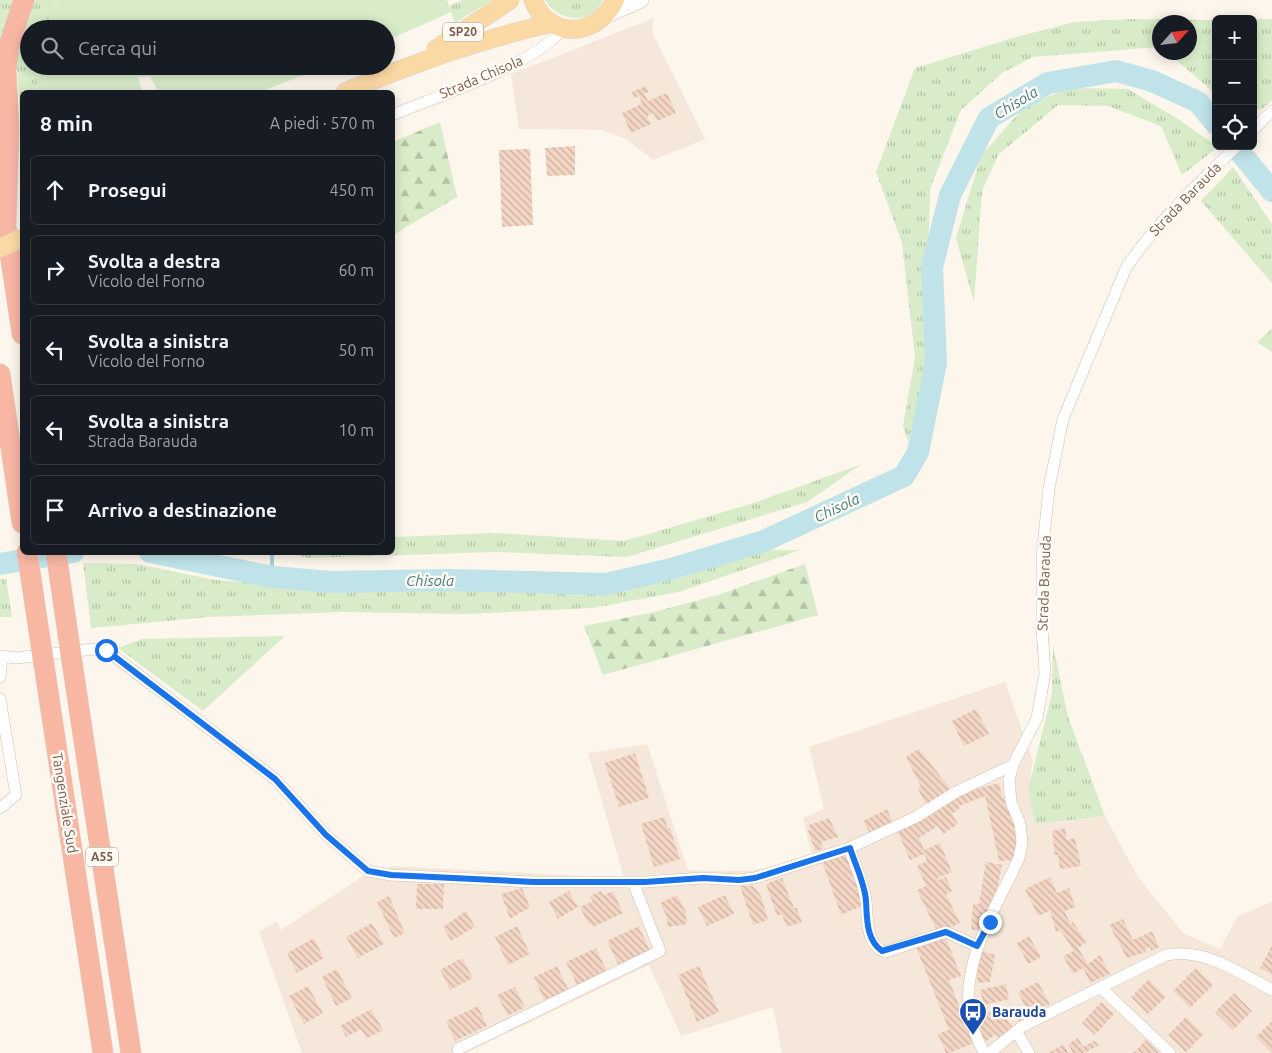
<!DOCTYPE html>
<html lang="it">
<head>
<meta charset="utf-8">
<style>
  :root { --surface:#171b24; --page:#20242c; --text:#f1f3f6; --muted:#9ea1a6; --line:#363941 }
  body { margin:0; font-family:Ubuntu,sans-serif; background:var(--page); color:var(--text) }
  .controls { position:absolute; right:15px; top:15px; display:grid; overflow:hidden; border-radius:8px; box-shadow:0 2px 12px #0003 }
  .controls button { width:45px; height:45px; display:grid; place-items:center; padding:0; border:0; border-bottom:1px solid var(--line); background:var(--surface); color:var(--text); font:25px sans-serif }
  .compass { position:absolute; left:1152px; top:15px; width:45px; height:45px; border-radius:50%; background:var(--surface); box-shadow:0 2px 12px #0003; rotate:63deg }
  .stop { position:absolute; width:15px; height:15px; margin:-11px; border:4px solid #1a73e8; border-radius:50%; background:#fff }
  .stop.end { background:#1a73e8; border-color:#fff; box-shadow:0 1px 5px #0008 }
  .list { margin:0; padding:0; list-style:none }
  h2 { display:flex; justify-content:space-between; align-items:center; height:65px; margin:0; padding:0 20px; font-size:21px }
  h2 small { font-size:16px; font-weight:400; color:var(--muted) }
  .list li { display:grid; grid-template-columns:32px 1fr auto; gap:15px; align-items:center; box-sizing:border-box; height:70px; margin:0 10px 10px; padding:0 10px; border:1px solid var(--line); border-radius:8px }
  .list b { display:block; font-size:19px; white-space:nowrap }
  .list p { margin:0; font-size:16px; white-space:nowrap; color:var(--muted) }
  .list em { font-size:16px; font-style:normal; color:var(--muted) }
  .icon { flex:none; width:28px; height:28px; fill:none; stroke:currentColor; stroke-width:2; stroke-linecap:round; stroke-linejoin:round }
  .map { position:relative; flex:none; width:1272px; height:1053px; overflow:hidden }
  .search { position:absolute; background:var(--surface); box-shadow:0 2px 12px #0003; left:20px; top:20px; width:375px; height:55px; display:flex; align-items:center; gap:12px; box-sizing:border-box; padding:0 18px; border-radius:28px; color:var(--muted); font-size:19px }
  .panel { position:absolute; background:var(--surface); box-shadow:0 2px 12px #0003; left:20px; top:90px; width:375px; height:465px; border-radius:8px }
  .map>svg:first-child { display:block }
  .residential { fill:#f5e8da }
  .grass { fill:url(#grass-tufts) }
  .forest { fill:url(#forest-firs) }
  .garden { fill:#d8ecc9 }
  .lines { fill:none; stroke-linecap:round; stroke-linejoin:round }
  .stream { stroke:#a5d3da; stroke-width:4 }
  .river { stroke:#bfe3e8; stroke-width:22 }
  .building { fill:url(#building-back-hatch) }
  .minor-casing { stroke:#d1beb0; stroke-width:12 }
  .secondary-casing { stroke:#d6c0b0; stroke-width:16 }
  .primary-casing { stroke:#dad1cd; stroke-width:19 }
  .motorway-casing { stroke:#dad1cd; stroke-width:21 }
  .minor { stroke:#fff; stroke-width:11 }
  .secondary { stroke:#fff; stroke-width:15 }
  .primary { stroke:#fbd9a5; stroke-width:18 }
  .motorway { stroke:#f7b7a3; stroke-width:20 }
  .primary-bridge-casing { stroke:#dad1cd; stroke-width:19; stroke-linecap:butt }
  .motorway-bridge-casing { stroke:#dad1cd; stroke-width:21; stroke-linecap:butt }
  .primary-bridge { stroke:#fbd9a5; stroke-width:18 }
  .motorway-bridge { stroke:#f7b7a3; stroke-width:20 }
  .route { stroke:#1a73e8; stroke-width:6 }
  .labels { text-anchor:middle; stroke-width:5; stroke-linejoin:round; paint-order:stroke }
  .shield { fill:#fffaf3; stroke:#a28b7f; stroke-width:1 }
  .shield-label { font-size:12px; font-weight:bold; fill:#7a5c4d }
  .street-label { font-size:14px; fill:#7a5c4d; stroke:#fffaf3 }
  .transit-label { font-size:14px; font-weight:bold; fill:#164399; stroke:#fffaf3; text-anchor:start }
  .water-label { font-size:15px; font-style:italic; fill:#437c86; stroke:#fffaf3 }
</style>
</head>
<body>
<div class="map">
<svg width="1272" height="1053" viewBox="0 0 1272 1053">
  <defs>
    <pattern id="grass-tufts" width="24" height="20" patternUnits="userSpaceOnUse" patternTransform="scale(1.25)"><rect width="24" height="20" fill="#d8ecc9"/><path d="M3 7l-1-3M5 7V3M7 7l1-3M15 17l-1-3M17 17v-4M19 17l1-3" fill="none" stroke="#b4c2a5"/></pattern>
    <pattern id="forest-firs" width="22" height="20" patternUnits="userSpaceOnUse" patternTransform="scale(1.25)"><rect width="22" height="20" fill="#d8ecc9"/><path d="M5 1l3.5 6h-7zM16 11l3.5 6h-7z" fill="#b4c2a5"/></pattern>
    <pattern id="building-back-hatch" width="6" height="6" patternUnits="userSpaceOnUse" patternTransform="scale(1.25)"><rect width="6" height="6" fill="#f3d5c3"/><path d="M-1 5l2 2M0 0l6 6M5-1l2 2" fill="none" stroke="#cab0a1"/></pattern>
  </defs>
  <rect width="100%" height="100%" fill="#fdf6ec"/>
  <path class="residential" d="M654,18L652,32L705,139L653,160L626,139L601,130L519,129L511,74Z
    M1005,682L1033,761L1028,790L1035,824L1105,816L1138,877L1184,934L1220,949L1238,916L1272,902V1053H782L773,1007L681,1036L649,965L466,1053H302L259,932L277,921L281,930L368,873L378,876L392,866L624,878L588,753L647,744L688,870L750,871L781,865L811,854L803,818L824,809L809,747Z"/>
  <path class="grass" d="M0,0H17L0,57Z
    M34,0H58L45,29H29V66H35L38,92H22V141L16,54Z
    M462,0H492L455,23L449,6Z
    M545,0H603C590,26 559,22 545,0Z
    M1131,19L1216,20V94L1168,53L1190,52V22H1160L1159,47L1033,57L1002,73L961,110L930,189L928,257L929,362L908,442L903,426L915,357L902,243L876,172L915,68L1020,36L1075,22Z
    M1253,19H1272V100L1261,110L1253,108Z
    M1068,88L1128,89L1178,119L1218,147L1182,175L1161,126L1108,106L1058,105L998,155L982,191L974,302L956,238L981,156L1024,107Z
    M1233,167L1272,224V283L1201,201Z
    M1272,329V352L1257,342Z
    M862,464L807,502L627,557L494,552L309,558L285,553L392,552L393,537L498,533L624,541L754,503Z
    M768,550H800L679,592L592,608L466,614L342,612L209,617L91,628L83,563L137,564L215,580L344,590L470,589L593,594L676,579Z
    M0,579H6L12,617H0Z
    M285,636L203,711L118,648L142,639Z
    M1053,645L1068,717L1105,816L1035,824L1028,790L1052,693Z"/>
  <path class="forest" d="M440,122L457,197L393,235V142Z
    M805,564L818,615L603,675L584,626L650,613L718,595Z"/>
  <path class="garden" d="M58,0H447L451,12L386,41V29H45Z
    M35,66H327L260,92H158L150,76L138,77L142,92H38Z"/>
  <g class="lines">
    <path class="stream" d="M272,577V552"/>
    <path class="river" d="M1235,146L1272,191
      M150,552L272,577L332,582L447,580L606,584L671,569L764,541L904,476L918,452L936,363L932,267L950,195L989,118L1048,83L1116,71L1152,81L1198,102L1216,124
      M0,564L73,552"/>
  </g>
  <path class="building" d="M646,86L649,92L644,94L648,101L667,93L676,113L657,121L653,113L647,116L651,124L631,133L622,113L642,104L639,96L634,98L632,92Z
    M575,146V175L547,176L545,148Z
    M530,149L533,225L502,227L499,150Z
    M976,709L989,734L964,746L952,721Z
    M919,749L953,792L927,807L918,789L921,787L906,757Z
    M635,753L649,798L619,807L605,763Z
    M999,783L1002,797H1008L1019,843L1014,860L999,861L985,796L959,806L960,808L952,814L958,824L943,834L938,826L919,838L924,850L940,843L952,872L937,878L938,880L946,877L952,891L946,894L960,923L938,933L917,890L926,886L917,866L927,861L924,854L910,860L898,832L966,792Z
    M887,809L894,825L871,836L863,821Z
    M664,817L668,828H670L680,859L654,867L641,824Z
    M829,818L838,837L821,842L823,849L815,851L808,831L810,830L809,825Z
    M1065,828L1067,840L1075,838L1081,866L1060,869L1058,855H1055L1052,831Z
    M846,853L864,905L841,915L822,861Z
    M986,862L1002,865L994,907L983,930H971L973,903L979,904Z
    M1050,877L1057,893L1069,888L1075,907L1065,911L1070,924L1073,922L1086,942L1078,948L1088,964L1100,955L1110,974L1090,983L1083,968L1073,974L1063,956L1074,951L1060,930L1056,932L1050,911L1038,916L1025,889Z
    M782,878L794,908H797L802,922L786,927L782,914L777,916L766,884Z
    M417,884H444L443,909H416Z
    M740,886H753L761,896L768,920L753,925Z
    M522,888L530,907L510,919L501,894Z
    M569,891L578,907L558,919L549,902Z
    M601,891L603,895L613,891L623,913L593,927L590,922L588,923L580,907L593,901L590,896Z
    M677,895L686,912L687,924L668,927L666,915L660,903Z
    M725,895L734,914L707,926L698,907Z
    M389,896L405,933L394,938L377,902Z
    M466,911L475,927L451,941L443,927Z
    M1123,919L1133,940L1152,931L1159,947L1151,951L1150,947L1145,949L1146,952L1127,958L1109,925Z
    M372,923L384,944L358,958L346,937Z
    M517,926L530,954L508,965L495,937Z
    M639,926L650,951L619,966L607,941Z
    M945,936L961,976L949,980L974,1043L949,1053H946L938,1034L949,1030L916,947Z
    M1029,936L1041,957L1028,964L1017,943Z
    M314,938L324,958L297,973L287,953Z
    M1272,945V975L1260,968Z
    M596,948L607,971L577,985L566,962Z
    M983,951L995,955L990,982L977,983L978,968Z
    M462,958L473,978L450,990L440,970Z
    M557,966L569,991L545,1002L534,977Z
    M699,966L719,1012L697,1022L678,975Z
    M1196,968L1213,985L1190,1008L1173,991Z
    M337,969L352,998L336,1006L322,977Z
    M1149,979L1166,997L1148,1014L1131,997Z
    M1038,982L1050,1004L1044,1007L1045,1010L1019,1022L1015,1013L1026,1008L1018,992Z
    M1006,984L1009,999L984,1005L980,990Z
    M308,986L323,1013L304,1024L289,996Z
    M515,987L525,1007L508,1016L497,995Z
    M1234,993L1252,1011L1233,1030L1215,1012Z
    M1101,1002L1114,1014L1095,1035L1082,1023Z
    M478,1006L487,1026L455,1041L446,1021Z
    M998,1008L1013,1028L999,1038L996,1034L986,1041L977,1029L976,1019Z
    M371,1009L383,1030L366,1039L361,1029L346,1037L340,1026Z
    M1186,1017L1204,1034L1186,1052L1168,1035Z
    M1272,1021V1053L1256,1037Z
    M1078,1038L1083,1047L1094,1041L1099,1045L1084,1053H1073L1068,1044Z
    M1146,1040L1159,1053H1133Z
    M1064,1044L1068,1053H1048Z"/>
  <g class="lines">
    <defs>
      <path id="minor" d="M392,115C431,99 544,61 562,28
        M1253,130L1272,111
        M0,656L16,658L94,649L106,650L275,779L326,835L368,871L391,875L533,882H645L703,878L739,880L755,878L849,848L916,817L956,792L1013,765
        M0,677L2,657
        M0,699L16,795L0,808
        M849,848C855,864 864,884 866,901C868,917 865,945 885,952L946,932L977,946
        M1101,988L1170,1053
        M1016,1031L1029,1053
        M458,1049L660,951L633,882
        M985,1053C943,987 991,919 1019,858L1022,842L1020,824L1011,802L1009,780L1013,765L1037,718L1045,673L1042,629V557L1049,488L1063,419L1126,268C1157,222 1197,185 1237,146
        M989,1053L1023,1026L1166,955C1206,948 1238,972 1272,990"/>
      <path id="secondary" d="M606,16L641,0"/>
      <path id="primary" d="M533,0C549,41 598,37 615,0
        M436,49L510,0
        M345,92C414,63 478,40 552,23"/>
      <path id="motorway" d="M6,224L9,129L6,70L9,45L24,0
        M6,227L22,334
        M0,374L22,523
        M72,662L131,1053
        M44,665L103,1053"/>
    </defs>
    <use href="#minor" class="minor-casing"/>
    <use href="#secondary" class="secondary-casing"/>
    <use href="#primary" class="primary-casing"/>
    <use href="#motorway" class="motorway-casing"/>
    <use href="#minor" class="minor"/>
    <use href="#secondary" class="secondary"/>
    <use href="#primary" class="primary"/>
    <use href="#motorway" class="motorway"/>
    <defs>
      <path id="primary-bridge" d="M0,248L22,238"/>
      <path id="motorway-bridge" d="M27,552L44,665
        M56,552L72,662"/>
    </defs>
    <use href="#primary-bridge" class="primary-bridge-casing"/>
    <use href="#motorway-bridge" class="motorway-bridge-casing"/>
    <use href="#primary-bridge" class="primary-bridge"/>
    <use href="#motorway-bridge" class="motorway-bridge"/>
  </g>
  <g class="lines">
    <path class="route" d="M106,650L275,779L326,835L368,871L391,875L534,882H645L703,878L739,880L755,878L850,848C855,864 865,884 866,901C867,918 866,940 882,951L946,932L977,946L990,922"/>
  </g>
  <defs>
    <symbol id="bus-pin" viewBox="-11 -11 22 30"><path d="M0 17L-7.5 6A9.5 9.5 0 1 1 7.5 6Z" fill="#1a4fb4" stroke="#fffaf3"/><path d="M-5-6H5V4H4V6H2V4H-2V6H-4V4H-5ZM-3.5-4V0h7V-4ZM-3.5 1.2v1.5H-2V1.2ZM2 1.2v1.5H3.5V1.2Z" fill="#fff"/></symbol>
  </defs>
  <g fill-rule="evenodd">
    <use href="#bus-pin" x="957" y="996" width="32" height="43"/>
  </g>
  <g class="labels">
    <g class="shield">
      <rect x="443" y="22.5" width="40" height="19" rx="4"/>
      <rect x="86" y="847.5" width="32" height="19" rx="4"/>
    </g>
    <g class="shield-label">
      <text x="463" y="36">SP20</text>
      <text x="102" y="861">A55</text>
    </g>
    <g class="street-label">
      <text transform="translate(481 77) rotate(-23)" y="5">Strada Chisola</text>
      <text transform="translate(1185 199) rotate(-46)" y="5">Strada Barauda</text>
      <text transform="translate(1044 583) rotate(-88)" y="5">Strada Barauda</text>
      <text transform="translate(65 803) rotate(81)" y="5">Tangenziale Sud</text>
    </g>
    <g class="transit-label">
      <text x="992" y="1017">Barauda</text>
    </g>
    <g class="water-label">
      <text transform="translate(1016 103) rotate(-31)" y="5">Chisola</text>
      <text transform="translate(837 508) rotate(-25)" y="5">Chisola</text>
      <text x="430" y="586">Chisola</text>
    </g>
  </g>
</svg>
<div class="controls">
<button>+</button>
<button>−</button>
<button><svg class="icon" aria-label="locate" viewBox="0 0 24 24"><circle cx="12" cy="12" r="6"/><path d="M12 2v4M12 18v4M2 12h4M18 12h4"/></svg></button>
</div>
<svg class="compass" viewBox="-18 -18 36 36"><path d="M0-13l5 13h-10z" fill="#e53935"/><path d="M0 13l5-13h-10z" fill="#9ea1a6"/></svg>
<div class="stop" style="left:106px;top:650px"></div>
<div class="stop end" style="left:990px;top:922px"></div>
<div class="search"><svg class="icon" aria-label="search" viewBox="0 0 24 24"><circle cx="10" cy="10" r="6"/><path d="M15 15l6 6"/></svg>Cerca qui</div>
<section class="panel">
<h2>8 min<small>A piedi · 570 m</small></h2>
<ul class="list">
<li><svg class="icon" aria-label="ahead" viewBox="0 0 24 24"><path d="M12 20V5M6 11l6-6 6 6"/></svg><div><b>Prosegui</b></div><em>450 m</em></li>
<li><svg class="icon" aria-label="right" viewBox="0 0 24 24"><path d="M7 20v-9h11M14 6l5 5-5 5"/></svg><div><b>Svolta a destra</b><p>Vicolo del Forno</p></div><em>60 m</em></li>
<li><svg class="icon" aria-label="left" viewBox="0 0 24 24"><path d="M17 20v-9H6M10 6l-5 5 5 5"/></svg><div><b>Svolta a sinistra</b><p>Vicolo del Forno</p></div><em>50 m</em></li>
<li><svg class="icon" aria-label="left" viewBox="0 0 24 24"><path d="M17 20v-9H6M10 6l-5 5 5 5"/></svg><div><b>Svolta a sinistra</b><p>Strada Barauda</p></div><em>10 m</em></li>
<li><svg class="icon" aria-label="arrive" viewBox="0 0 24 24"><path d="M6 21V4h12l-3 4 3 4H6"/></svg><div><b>Arrivo a destinazione</b></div></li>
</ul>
</section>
</div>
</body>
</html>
